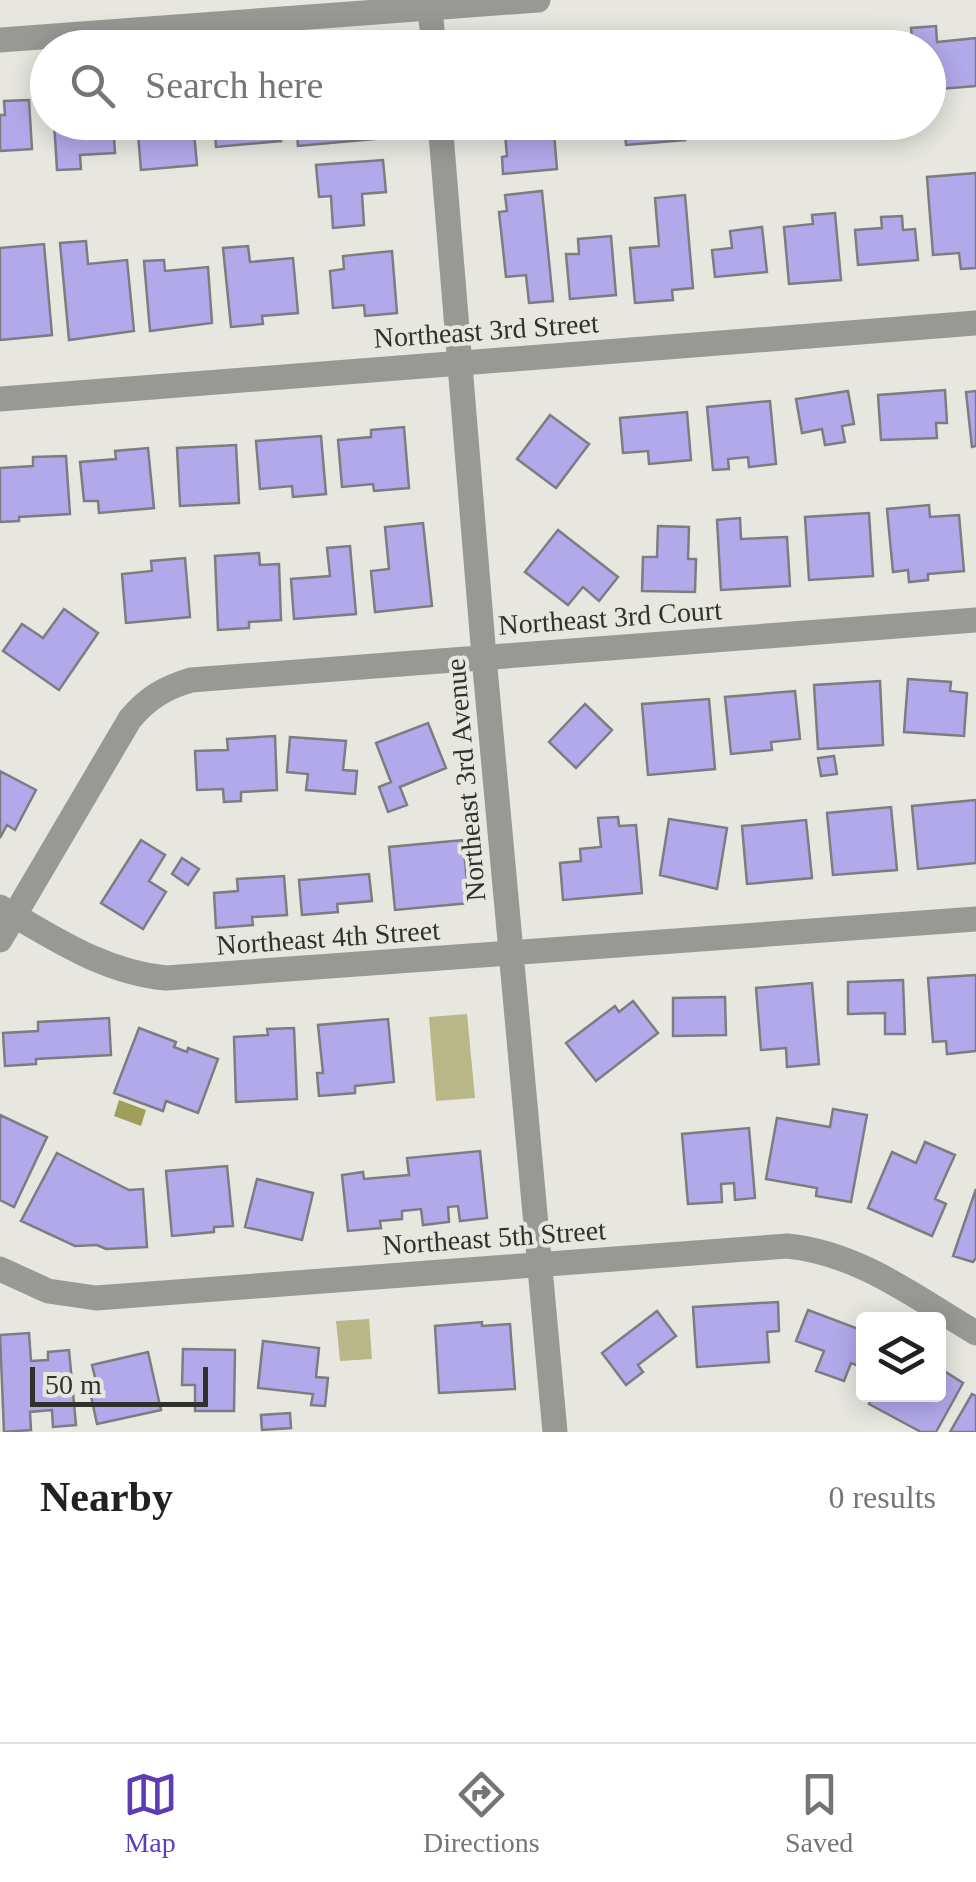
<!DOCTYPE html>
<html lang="en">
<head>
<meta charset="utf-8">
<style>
  :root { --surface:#fff; --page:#f6f6f6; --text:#202124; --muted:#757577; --line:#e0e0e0; --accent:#5e3cb4 }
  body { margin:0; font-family:Georgia,serif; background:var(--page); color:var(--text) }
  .controls { position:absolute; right:30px; bottom:30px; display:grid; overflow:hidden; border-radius:10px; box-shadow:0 5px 25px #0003 }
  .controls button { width:90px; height:90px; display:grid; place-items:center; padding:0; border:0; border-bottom:2px solid var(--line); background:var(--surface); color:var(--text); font:50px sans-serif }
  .scale { position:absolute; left:30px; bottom:25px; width:178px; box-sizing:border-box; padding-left:10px; border:5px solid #30302d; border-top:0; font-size:28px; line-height:35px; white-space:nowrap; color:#30302d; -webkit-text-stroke:8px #e7e7e0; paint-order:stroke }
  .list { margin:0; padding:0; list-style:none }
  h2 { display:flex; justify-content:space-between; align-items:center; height:130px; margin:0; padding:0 40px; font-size:42px }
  h2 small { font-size:32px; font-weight:400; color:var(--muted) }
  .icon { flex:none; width:55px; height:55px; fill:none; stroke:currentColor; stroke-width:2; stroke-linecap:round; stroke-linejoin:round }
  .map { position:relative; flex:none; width:976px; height:1432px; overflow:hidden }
  .search { position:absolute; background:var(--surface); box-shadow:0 5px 25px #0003; left:30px; right:30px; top:30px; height:110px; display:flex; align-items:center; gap:25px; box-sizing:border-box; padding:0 35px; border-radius:55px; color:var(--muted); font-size:38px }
  .sheet { height:310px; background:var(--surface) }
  nav { display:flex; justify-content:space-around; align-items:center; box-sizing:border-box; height:140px; border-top:2px solid var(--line); background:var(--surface); font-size:28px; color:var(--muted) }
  nav a { display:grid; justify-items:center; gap:5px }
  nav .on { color:var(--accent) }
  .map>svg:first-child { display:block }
  .green { fill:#b7b788 }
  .water { fill:#a09f59 }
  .building { fill:#b2a9ea; stroke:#7d7c83; stroke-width:2.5 }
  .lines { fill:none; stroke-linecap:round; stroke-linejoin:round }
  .minor { stroke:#989895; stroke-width:25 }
  .labels { text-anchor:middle; stroke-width:8; stroke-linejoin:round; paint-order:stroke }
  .street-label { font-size:28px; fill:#30302d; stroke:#e7e7e0 }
</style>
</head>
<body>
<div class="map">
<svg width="976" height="1432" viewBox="0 0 976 1432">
  <rect width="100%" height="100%" fill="#e7e7e0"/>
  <path class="green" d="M467,1014L475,1098L436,1101L429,1017Z
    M369,1319L372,1359L340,1361L336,1321Z"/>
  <path class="water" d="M119,1100L146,1110L141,1126L114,1116Z"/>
  <path class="building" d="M936,26L937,42L976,38V86L928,90V48H913L911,28Z
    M821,34L822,48H762V44L790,42V36Z
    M29,100L32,149L0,151V115H5L4,101Z
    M54,122H113L115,153L80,155L81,169L57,170Z
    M137,122H193L197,165L141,170Z
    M214,122H279L281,141L216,147Z
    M296,122H383L384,138L298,146Z
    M504,122H553L557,169L503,174L502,157L507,156Z
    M624,122H683L685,140L626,145Z
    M769,122H828L829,130L770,135Z
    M383,160L386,192L362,194L364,225L333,228L331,196L319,197L316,165Z
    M976,173V268L961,269L959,253L933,255L927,177Z
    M542,191L553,301L529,303L526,275L506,277L499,212L507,211L505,195Z
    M685,195L693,288L672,290L673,300L635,303L630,248L659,246L655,198Z
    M835,213L841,280L789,284L784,227L813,224L812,215Z
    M902,216L903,230L915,229L918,260L858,265L855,230L882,228L881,217Z
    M762,227L767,272L715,277L712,250L732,248L730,231Z
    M611,236L616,295L570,299L566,254H579L578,239Z
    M86,241L88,264L127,260L134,331L69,340L60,243Z
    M44,244L52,335L0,340V248Z
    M248,246L250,262L293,258L298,313L262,316L263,324L231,327L223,248Z
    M392,251L397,313L365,316L364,305L333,308L330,271L344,269L343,256Z
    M164,260L165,271L208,267L212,323L150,331L144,261Z
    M945,390L947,423H936L937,438L881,440L878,395Z
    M848,391L854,424L842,426L845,442L825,445L822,429L802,433L796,399Z
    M976,391V446L972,447L966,392Z
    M770,401L776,464L749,467L748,457L728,459L729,469L713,470L707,407Z
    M687,412L691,460L649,464L648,451L623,453L620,418Z
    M550,415L589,444L556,488L517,459Z
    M404,427L409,488L374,491L373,484L342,487L338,440L371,437V430Z
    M321,436L326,494L293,497L292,486L260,489L256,441Z
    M236,445L239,503L180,506L177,448Z
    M148,448L154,508L99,513L98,501H84L80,462L116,459L115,451Z
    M66,456L70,514L19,517V521L0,522V468L33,466V457Z
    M929,505L930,517L959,515L964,571L928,574V580L909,582L908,570L893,572L887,509Z
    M869,513L873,576L809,580L805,517Z
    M740,518L741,539L787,537L790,586L721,590L717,520Z
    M423,523L432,606L375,612L371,571L389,569L385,527Z
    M658,526L689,527L688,559H696L695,592L642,591L643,557H657Z
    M558,530L618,577L599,601L583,587L568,605L525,572Z
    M350,546L356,614L294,619L291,579L330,576L327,548Z
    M259,553L260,565L279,564L281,620L249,622V628L218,630L215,556Z
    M185,558L190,617L126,623L122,574L152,571L151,561Z
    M64,609L98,633L59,690L3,651L22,624L43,638Z
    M908,679L951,682L950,691L967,693L964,736L904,732Z
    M880,681L883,745L818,749L814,685Z
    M795,691L800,739L771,742L772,750L731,754L725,697Z
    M709,699L715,769L648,775L642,704Z
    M585,704L612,730L576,768L549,742Z
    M428,723L446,768L400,787L407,805L388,812L379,787L391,782L376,743Z
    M275,736L277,790L241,792V801L224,802L223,789L197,790L195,751L228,750L227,739Z
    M290,737L346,741L343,770L357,771L355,794L306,790L308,774L287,772Z
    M834,756L837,774L821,776L818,758Z
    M0,771L36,790L15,830L7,825L0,838Z
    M976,800V863L918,869L912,806Z
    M891,807L897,870L833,875L827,813Z
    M618,817L619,826L636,825L642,893L563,900L560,863L581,861L580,849L601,847L598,818Z
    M669,819L727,828L717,889L660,875Z
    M806,820L812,878L747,884L742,826Z
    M141,840L165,855L149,881L166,892L143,929L101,903Z
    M463,840L469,903L395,910L389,847Z
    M182,858L199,869L188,885L172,874Z
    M369,874L372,901L337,904L338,912L302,915L299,880Z
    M284,876L287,915L252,917L253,925L216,928L214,893L238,891L237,879Z
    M976,975V1051L947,1054L946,1041L933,1042L928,978Z
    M903,980L905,1034H885V1013L848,1014V982Z
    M812,983L819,1064L787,1067L786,1048L761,1050L756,988Z
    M725,997L726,1035L673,1036V998Z
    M633,1001L658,1033L596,1081L566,1043L615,1006L619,1012Z
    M109,1018L111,1055L36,1059V1064L5,1066L3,1033L38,1031V1022Z
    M388,1019L394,1082L355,1086V1093L319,1096L317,1073H323L318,1025Z
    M139,1028L176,1042L174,1047L187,1052L188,1048L218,1059L198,1113L166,1101L163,1111L114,1093Z
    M294,1028L297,1099L236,1102L234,1037L268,1035L267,1029Z
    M833,1109L867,1115L851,1202L816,1196L817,1188L766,1179L777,1118L830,1127Z
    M0,1115L47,1137L14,1207L0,1200Z
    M749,1128L755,1198L735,1200L734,1183L721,1184L722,1202L688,1204L682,1134Z
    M925,1142L955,1155L935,1199L946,1204L932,1236L868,1208L892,1152L916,1163Z
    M480,1151L487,1218L460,1221L458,1206L448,1207L449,1222L423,1225L421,1209L402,1211V1219L380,1221L381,1228L348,1231L342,1175L363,1172L364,1179L409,1175L407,1158Z
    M57,1153L129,1190L143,1189L147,1247L106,1249L97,1245L75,1246L21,1221Z
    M227,1166L233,1226L214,1227V1232L172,1236L166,1171Z
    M257,1179L313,1193L302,1240L245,1227Z
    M976,1189V1258L973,1262L953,1256Z
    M778,1302L779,1331L767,1332L769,1362L697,1367L693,1307Z
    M808,1310L864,1331V1368L851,1363L844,1381L816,1371L824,1351L796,1341Z
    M657,1311L676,1336L638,1365L643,1372L626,1385L602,1353Z
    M482,1322V1326L510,1324L515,1389L439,1393L435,1326Z
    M29,1333L31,1361L48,1360V1352L69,1350L76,1425L53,1427L52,1410L30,1412L31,1430L4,1432L0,1335Z
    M263,1341L319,1348L316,1377L328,1378L325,1406L311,1405L313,1394L258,1388Z
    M183,1349L235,1350L234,1411H195V1385H182Z
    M148,1352L161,1410L97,1424L91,1396L99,1394L92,1365Z
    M938,1367L963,1383L936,1432H921L869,1404L874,1394H938Z
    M972,1394L976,1396V1432H950Z
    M290,1413L291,1428L262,1430L261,1415Z"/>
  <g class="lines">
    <path class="minor" d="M429,0L434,48
      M0,40L538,0
      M440,122L484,657L555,1432
      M0,399L976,323
      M0,907C54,938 103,972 166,978L976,919
      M0,940L130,719C148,698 164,688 191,680L976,620
      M0,1269L48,1291L96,1298L787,1246C859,1253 915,1297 976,1333"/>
  </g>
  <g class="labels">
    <g class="street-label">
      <text transform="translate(486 330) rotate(-4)" y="10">Northeast 3rd Street</text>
      <text transform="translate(610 617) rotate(-4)" y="10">Northeast 3rd Court</text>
      <text transform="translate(465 780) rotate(-95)" y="10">Northeast 3rd Avenue</text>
      <text transform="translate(328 937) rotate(-4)" y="10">Northeast 4th Street</text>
      <text transform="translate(494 1237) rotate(-4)" y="10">Northeast 5th Street</text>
    </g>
  </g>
</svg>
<div class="controls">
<button><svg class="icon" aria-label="layers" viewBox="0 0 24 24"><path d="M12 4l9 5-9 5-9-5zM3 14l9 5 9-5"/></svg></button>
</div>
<div class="scale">50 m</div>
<div class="search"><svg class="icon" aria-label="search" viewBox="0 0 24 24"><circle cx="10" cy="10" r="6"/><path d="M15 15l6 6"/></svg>Search here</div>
</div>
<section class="sheet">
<h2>Nearby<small>0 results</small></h2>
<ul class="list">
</ul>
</section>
<nav>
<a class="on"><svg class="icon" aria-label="map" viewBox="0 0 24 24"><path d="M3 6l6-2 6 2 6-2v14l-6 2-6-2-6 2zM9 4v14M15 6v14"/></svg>Map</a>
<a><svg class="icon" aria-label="directions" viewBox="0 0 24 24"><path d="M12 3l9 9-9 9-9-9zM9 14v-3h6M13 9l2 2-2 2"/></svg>Directions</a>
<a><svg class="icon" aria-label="saved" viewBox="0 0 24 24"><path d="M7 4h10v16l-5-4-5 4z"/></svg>Saved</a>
</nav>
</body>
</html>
